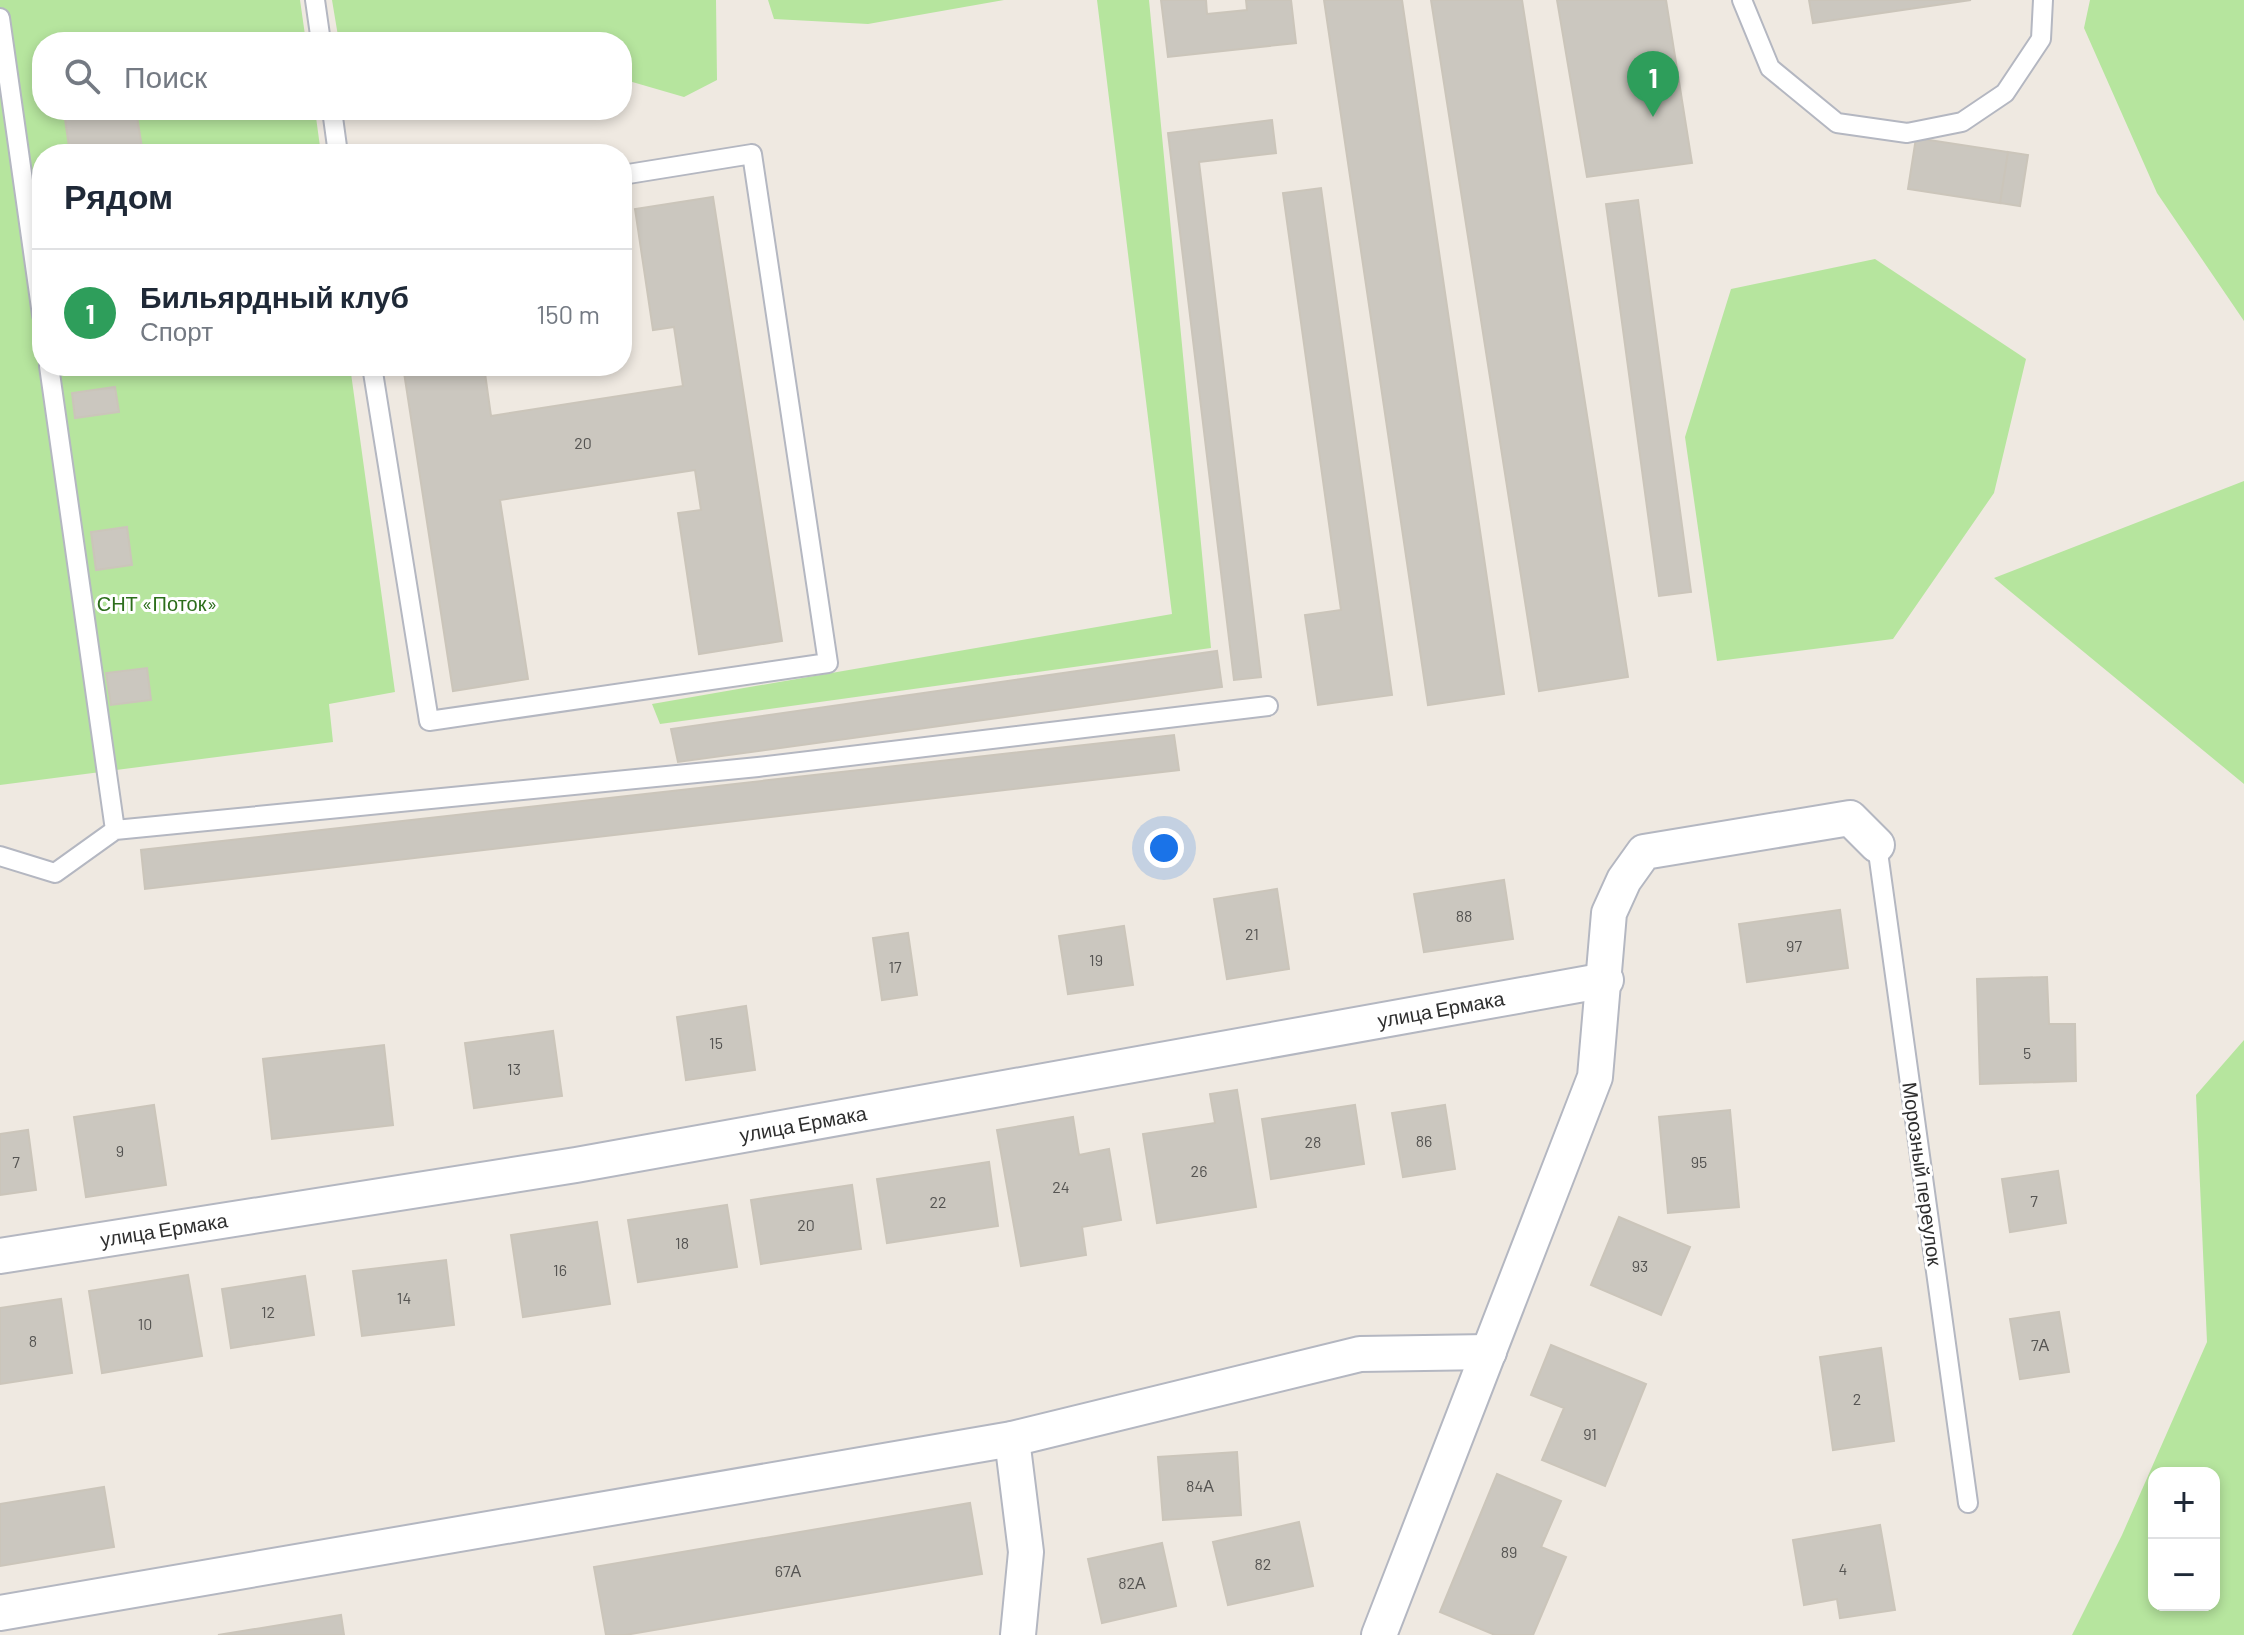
<!DOCTYPE html>
<html lang="ru">
<head>
<meta charset="utf-8">
<style>
  :root { --surface:#fff; --page:#f2f2f3; --text:#1f2937; --muted:#747a83; --line:#e0e1e3; --accent:#4264fb }
  body { margin:0; font-family:Barlow,sans-serif; background:var(--page); color:var(--text) }
  .controls { position:absolute; right:24px; bottom:24px; display:grid; overflow:hidden; border-radius:16px; box-shadow:0 4px 12px #0003 }
  .controls button { width:72px; height:72px; display:grid; place-items:center; padding:0; border:0; border-bottom:2px solid var(--line); background:var(--surface); color:var(--text); font:40px sans-serif }
  .you { position:absolute; left:1164px; top:848px; width:28px; height:28px; margin:-20px; border:6px solid #fff; border-radius:50%; background:#1a73e8; box-shadow:0 0 0 12px #1a73e833 }
  .badge { display:grid; place-items:center; width:52px; height:52px; border-radius:50%; background:var(--accent); color:#fff; font-size:26px; font-weight:700 }
  .pin { position:absolute; translate:-50% -66px; filter:drop-shadow(0 2px 4px #0008) }
  .pin::after { content:''; position:absolute; top:42px; width:28px; height:24px; background:inherit; clip-path:polygon(0 0,100% 0,50% 100%) }
  .list { margin:0; padding:0; list-style:none }
  h2 { display:flex; justify-content:space-between; align-items:center; height:104px; margin:0; padding:0 32px; font-size:34px }
  h2 small { font-size:26px; font-weight:400; color:var(--muted) }
  .list li { display:grid; grid-template-columns:52px 1fr auto; gap:24px; align-items:center; box-sizing:border-box; height:128px; padding:0 32px; border-top:2px solid var(--line) }
  .list b { display:block; font-size:30px; white-space:nowrap }
  .list p { margin:0; font-size:26px; white-space:nowrap; color:var(--muted) }
  .list em { font-size:26px; font-style:normal; color:var(--muted) }
  .icon { flex:none; width:44px; height:44px; fill:none; stroke:currentColor; stroke-width:2; stroke-linecap:round; stroke-linejoin:round }
  .map { position:relative; flex:none; width:2244px; height:1635px; overflow:hidden }
  .search { position:absolute; background:var(--surface); box-shadow:0 4px 12px #0003; left:32px; top:32px; width:600px; height:88px; display:flex; align-items:center; gap:20px; box-sizing:border-box; padding:0 28px; border-radius:32px; color:var(--muted); font-size:30px }
  .panel { position:absolute; background:var(--surface); box-shadow:0 4px 12px #0003; left:32px; top:144px; width:600px; height:232px; border-radius:32px }
  .map>svg:first-child { display:block }
  .green { fill:#b6e59e; fill-rule:evenodd }
  .building { fill:#cbc7bf; stroke:#cbc5ba; stroke-width:2 }
  .lines { fill:none; stroke-linecap:round; stroke-linejoin:round }
  .service-casing { stroke:#b4b7c1; stroke-width:22 }
  .minor-casing { stroke:#b4b7c1; stroke-width:38 }
  .service { stroke:#fff; stroke-width:18 }
  .minor { stroke:#fff; stroke-width:34 }
  .labels { text-anchor:middle; stroke-width:6; stroke-linejoin:round; paint-order:stroke }
  .number-label { font-size:16px; fill:#555452 }
  .park-label { font-size:20px; fill:#2c6e1b; stroke:#fff }
  .street-label { font-size:20px; fill:#2e2e2e; stroke:#fff }
</style>
</head>
<body>
<div class="map">
<svg width="2244" height="1635" viewBox="0 0 2244 1635">
  <rect width="100%" height="100%" fill="#efe9e1"/>
  <path class="green" d="M0,0H300L306,42H42V110H315L321,154H42V366H350L395,692L329,704L333,742L0,785Z
    M332,0H716L717,80L684,97L622,79V42H339Z
    M768,0H1004L868,24L774,19Z
    M1097,0H1149L1211,648L660,724L652,704L1172,614Z
    M2090,0H2244V321L2157,193L2084,28Z
    M1875,259L2026,359L1994,493L1893,639L1717,661L1685,437L1731,289Z
    M2244,481V784L1994,578Z
    M2244,1040V1635H2072L2122,1535L2207,1342L2196,1095ZM2154,1473H2214V1605H2154Z"/>
  <path class="building" d="M1161,0H1206L1207,14L1247,10L1246,0H1291L1296,43L1168,57Z
    M1324,0H1402L1504,694L1428,705Z
    M1431,0H1522L1628,677L1539,691Z
    M1557,0H1666L1692,163L1587,177Z
    M1809,0H1971L1813,23Z
    M136,110L143,154H70L64,112Z
    M1272,120L1276,153L1199,162L1261,677L1234,680L1168,133Z
    M1916,138L2008,152L2000,203L1908,189Z
    M2008,152L2028,155L2020,206L2000,203Z
    M1321,188L1392,695L1318,705L1305,615L1341,610L1283,193Z
    M713,197L782,641L699,654L678,513L701,510L695,470L500,500L528,679L453,691L403,366H484L491,416L683,386L674,327L653,330L635,209Z
    M1638,200L1691,592L1659,596L1606,204Z
    M115,387L119,412L75,418L72,393Z
    M127,527L132,565L96,570L91,532Z
    M1217,651L1222,687L678,762L671,729Z
    M147,668L151,700L111,705L106,673Z
    M1174,735L1179,770L145,889L141,850Z
    M1504,880L1513,939L1424,952L1414,894Z
    M1277,889L1289,969L1227,979L1214,899Z
    M1840,910L1848,968L1747,982L1739,924Z
    M1124,926L1133,985L1068,994L1059,936Z
    M908,933L917,995L882,1000L873,938Z
    M2047,977L2049,1024H2075L2076,1081L1980,1084L1977,979Z
    M746,1006L755,1070L686,1080L677,1017Z
    M553,1031L562,1096L474,1108L465,1043Z
    M384,1045L393,1125L272,1139L263,1059Z
    M1237,1090L1256,1207L1157,1223L1143,1134L1215,1123L1210,1094Z
    M154,1105L166,1185L86,1197L74,1117Z
    M1355,1105L1364,1164L1271,1179L1262,1119Z
    M1445,1105L1455,1169L1403,1177L1392,1113Z
    M1730,1110L1739,1207L1668,1213L1659,1117Z
    M1073,1117L1079,1155L1109,1149L1121,1220L1082,1227L1086,1255L1021,1266L997,1130Z
    M28,1130L36,1190L0,1195V1134Z
    M989,1162L998,1226L887,1243L877,1179Z
    M2058,1171L2066,1223L2010,1232L2002,1179Z
    M852,1185L861,1249L761,1264L751,1200Z
    M727,1205L737,1267L638,1282L628,1220Z
    M1619,1217L1690,1247L1661,1315L1591,1285Z
    M597,1222L610,1304L523,1317L511,1235Z
    M446,1260L454,1325L362,1336L353,1271Z
    M188,1275L202,1356L102,1373L89,1291Z
    M305,1276L314,1335L231,1348L222,1289Z
    M61,1299L72,1373L0,1384V1308Z
    M2059,1312L2069,1372L2020,1379L2010,1319Z
    M1551,1345L1646,1384L1605,1486L1542,1460L1564,1408L1531,1395Z
    M1881,1348L1894,1441L1833,1450L1820,1357Z
    M1237,1452L1241,1515L1163,1520L1158,1457Z
    M1497,1474L1561,1501L1541,1547L1566,1557L1533,1635H1495L1440,1612Z
    M104,1487L114,1547L0,1566V1504Z
    M970,1503L982,1574L625,1635H606L594,1567Z
    M1299,1522L1313,1586L1228,1605L1213,1542Z
    M1880,1525L1895,1610L1840,1618L1837,1599L1804,1605L1793,1540Z
    M1162,1543L1176,1606L1102,1623L1088,1559Z
    M341,1615L344,1635H218Z"/>
  <g class="lines">
    <defs>
      <path id="service" d="M315,0L321,42
        M1742,0L1770,68L1837,123L1907,133L1962,122L2005,93L2041,39L2043,0
        M0,18L42,315
        M332,110L338,154
        M49,366L115,830
        M372,366L429,721L828,663L752,154L622,175
        M1877,845L1968,1503
        M0,856L55,873L115,830L758,767L1268,706"/>
      <g id="minor">
        <path id="s1" d="M0,1256L576,1165L1606,980"/>
        <path d="M1012,1439L1026,1552L1018,1635"/>
        <path d="M0,1613L1012,1439L1360,1354L1489,1352"/>
        <path d="M1379,1635L1595,1077L1609,913L1624,880L1644,852L1850,818L1877,845"/>
      </g>
    </defs>
    <use href="#service" class="service-casing"/>
    <use href="#minor" class="minor-casing"/>
    <use href="#service" class="service"/>
    <use href="#minor" class="minor"/>
  </g>
  <g class="labels">
    <g class="number-label">
      <text x="583" y="449">20</text>
      <text x="1464" y="922">88</text>
      <text x="1252" y="940">21</text>
      <text x="1794" y="952">97</text>
      <text x="1096" y="966">19</text>
      <text x="895" y="973">17</text>
      <text x="716" y="1049">15</text>
      <text x="2027" y="1059">5</text>
      <text x="514" y="1075">13</text>
      <text x="1424" y="1147">86</text>
      <text x="1313" y="1148">28</text>
      <text x="120" y="1157">9</text>
      <text x="16" y="1168">7</text>
      <text x="1699" y="1168">95</text>
      <text x="1199" y="1177">26</text>
      <text x="1061" y="1193">24</text>
      <text x="2034" y="1207">7</text>
      <text x="938" y="1208">22</text>
      <text x="806" y="1231">20</text>
      <text x="682" y="1249">18</text>
      <text x="1640" y="1272">93</text>
      <text x="560" y="1276">16</text>
      <text x="404" y="1304">14</text>
      <text x="268" y="1318">12</text>
      <text x="145" y="1330">10</text>
      <text x="33" y="1347">8</text>
      <text x="2040" y="1351">7А</text>
      <text x="1857" y="1405">2</text>
      <text x="1590" y="1440">91</text>
      <text x="1200" y="1492">84А</text>
      <text x="1509" y="1558">89</text>
      <text x="1263" y="1570">82</text>
      <text x="1843" y="1575">4</text>
      <text x="788" y="1577">67А</text>
      <text x="1132" y="1589">82А</text>
    </g>
    <g class="park-label">
      <text x="157" y="611">СНТ «Поток»</text>
    </g>
    <g class="street-label">
      <text dy="7" stroke="none"><textPath href="#s1" startOffset="1462">улица Ермака</textPath></text>
      <text dy="7" stroke="none"><textPath href="#s1" startOffset="814">улица Ермака</textPath></text>
      <text transform="translate(1922 1174) rotate(82)" y="7">Морозный переулок</text>
      <text dy="7" stroke="none"><textPath href="#s1" startOffset="166">улица Ермака</textPath></text>
    </g>
  </g>
</svg>
<div class="controls">
<button>+</button>
<button>−</button>
</div>
<div class="you"></div>
<div class="pin badge" style="left:1653px;top:117px;background:#2e9e5b">1</div>
<div class="search"><svg class="icon" aria-label="search" viewBox="0 0 24 24"><circle cx="10" cy="10" r="6"/><path d="M15 15l6 6"/></svg>Поиск</div>
<section class="panel">
<h2>Рядом<small></small></h2>
<ul class="list">
<li><span class="badge" style="background:#2e9e5b">1</span><div><b>Бильярдный клуб</b><p>Спорт</p></div><em>150 m</em></li>
</ul>
</section>
</div>
</body>
</html>
